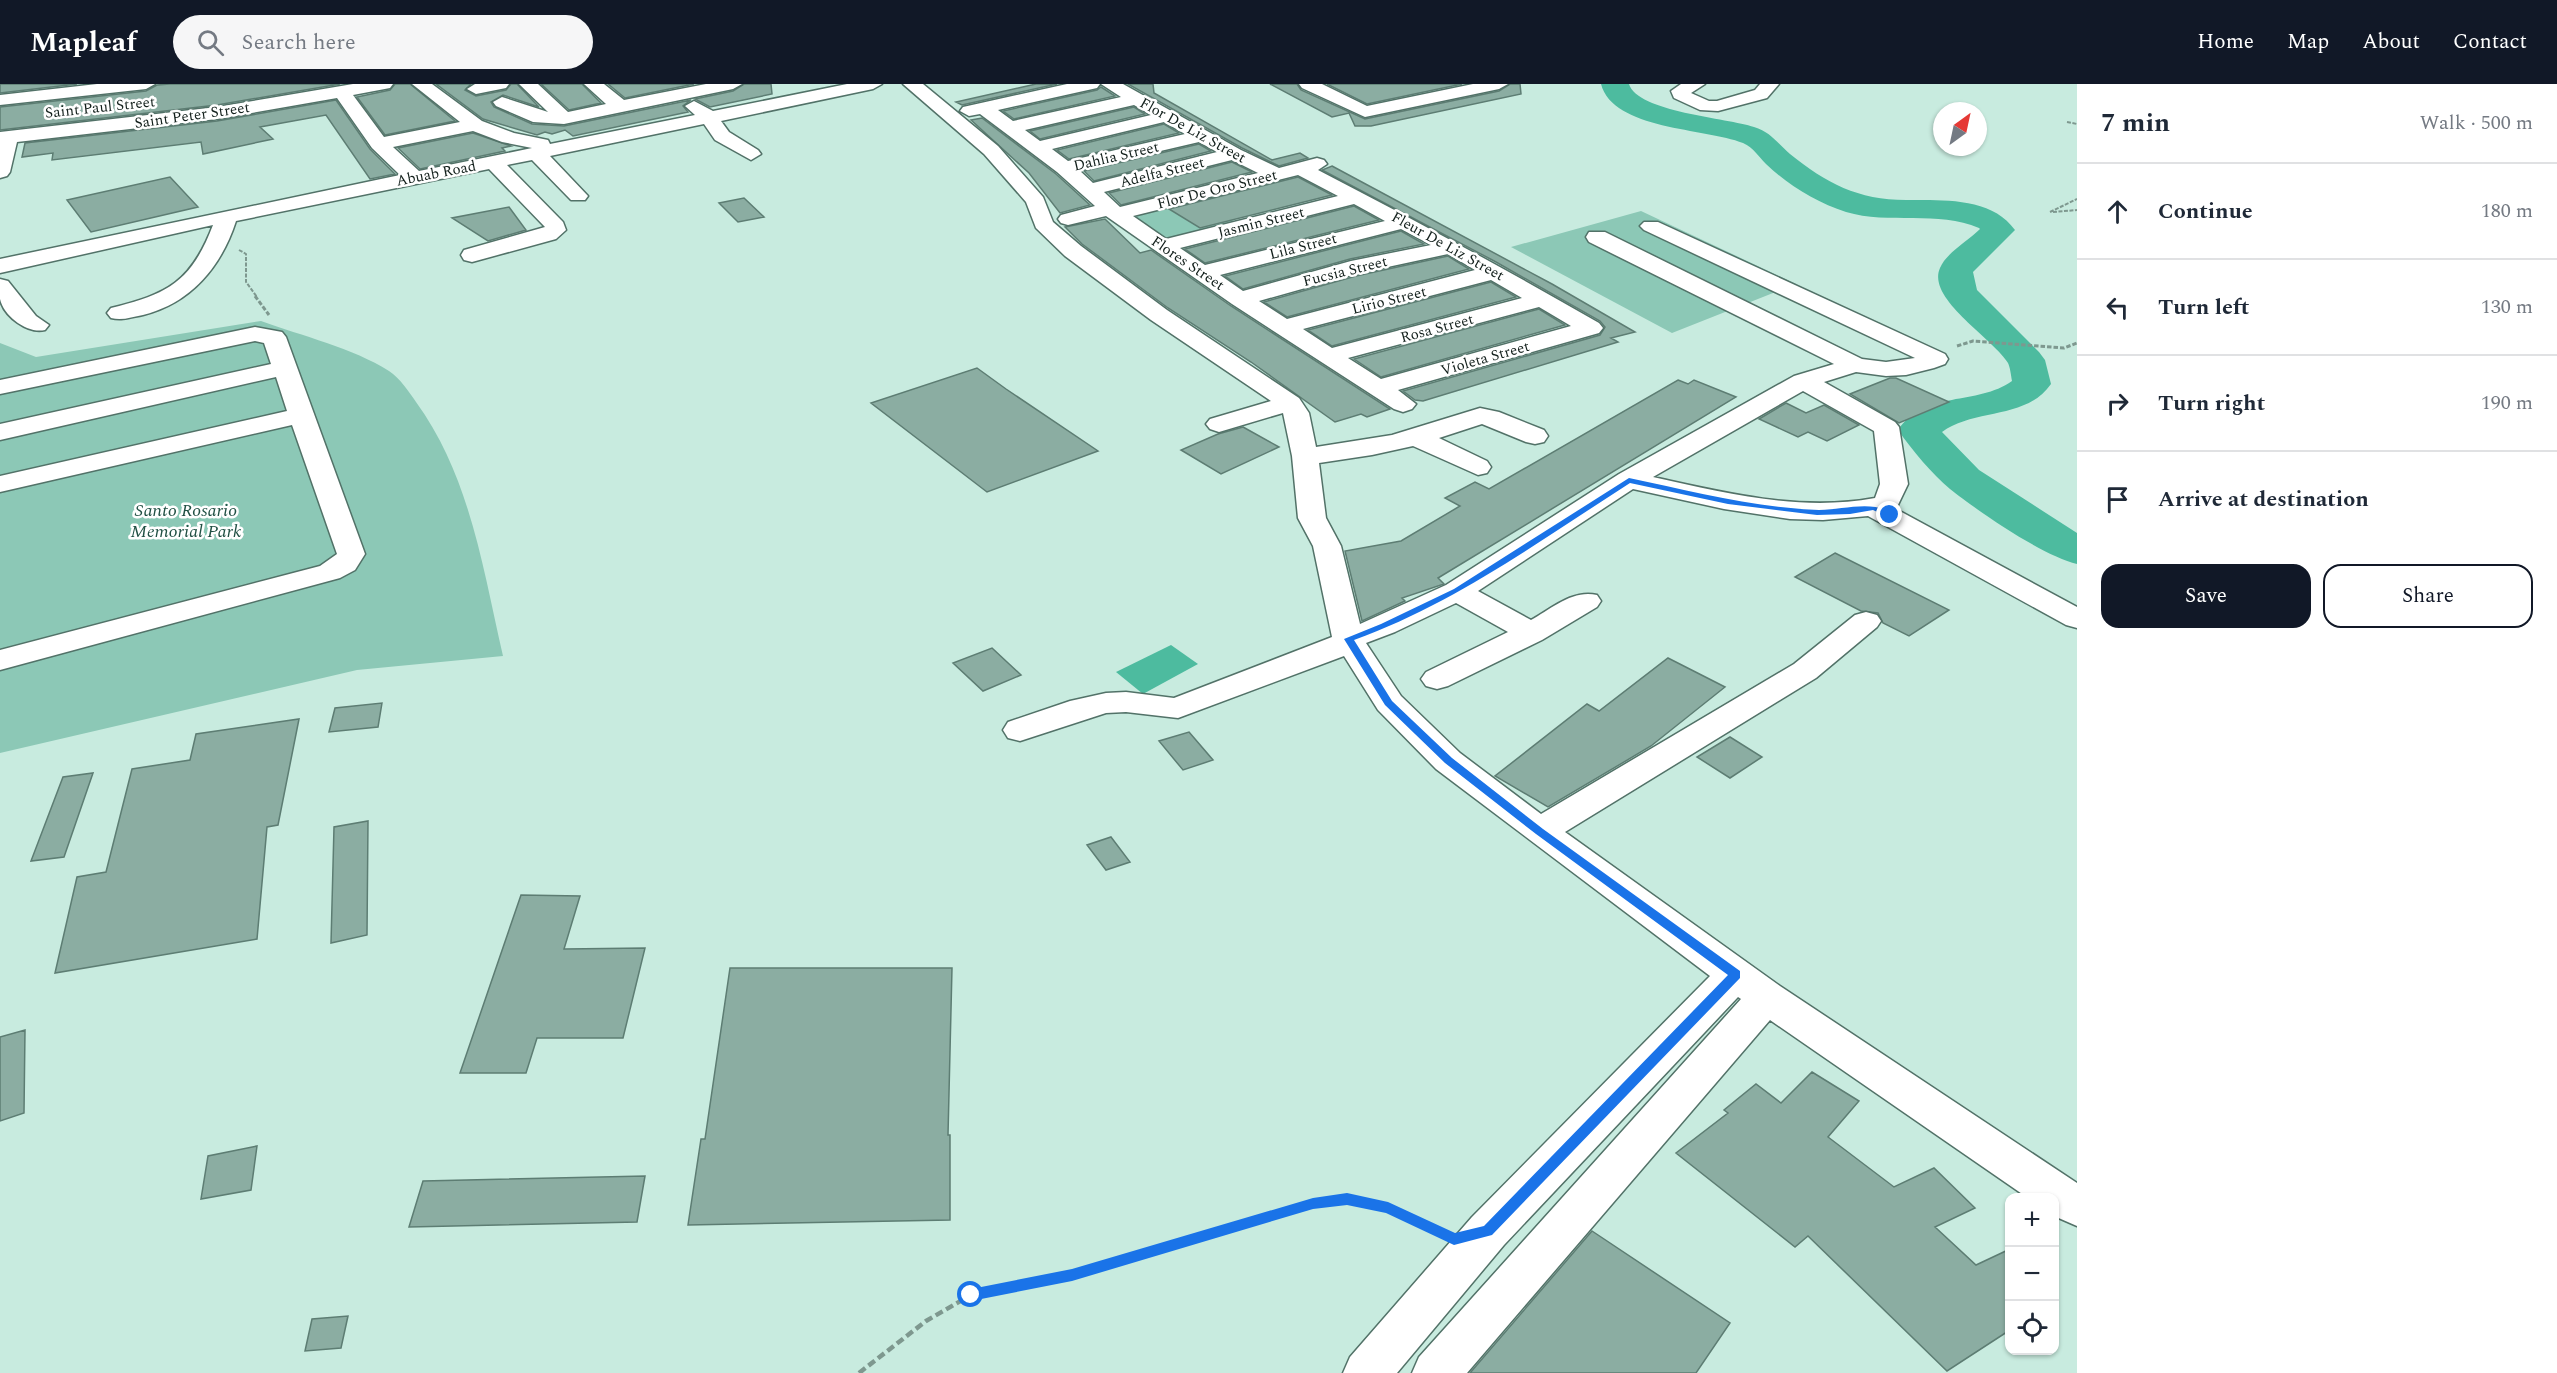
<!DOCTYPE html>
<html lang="en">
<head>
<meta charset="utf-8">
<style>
  :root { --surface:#fff; --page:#f6f6f7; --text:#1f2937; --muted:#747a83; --line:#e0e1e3; --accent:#111827 }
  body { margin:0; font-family:Spectral,serif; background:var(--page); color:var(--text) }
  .controls { position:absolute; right:18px; bottom:18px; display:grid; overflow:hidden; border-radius:12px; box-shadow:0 2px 4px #0004 }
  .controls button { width:54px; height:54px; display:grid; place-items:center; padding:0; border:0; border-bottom:2px solid var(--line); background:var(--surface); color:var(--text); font:30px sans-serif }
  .compass { position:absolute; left:1933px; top:18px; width:54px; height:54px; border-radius:50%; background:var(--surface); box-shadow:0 2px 4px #0004; rotate:33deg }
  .stop { position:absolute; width:18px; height:18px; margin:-14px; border:4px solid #1a73e8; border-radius:50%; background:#fff }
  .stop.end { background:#1a73e8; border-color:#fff; box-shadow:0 2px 6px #0008 }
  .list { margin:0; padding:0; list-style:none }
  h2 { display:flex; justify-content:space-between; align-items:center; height:78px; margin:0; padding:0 24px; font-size:26px }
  h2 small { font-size:20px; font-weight:400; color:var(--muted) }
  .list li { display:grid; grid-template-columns:39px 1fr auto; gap:18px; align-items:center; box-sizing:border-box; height:96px; padding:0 24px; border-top:2px solid var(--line) }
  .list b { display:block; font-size:22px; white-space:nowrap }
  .list em { font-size:20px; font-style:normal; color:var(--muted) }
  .actions { display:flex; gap:12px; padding:18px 24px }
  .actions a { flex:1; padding:14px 0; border:2px solid var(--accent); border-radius:18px; text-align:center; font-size:21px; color:var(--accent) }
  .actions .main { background:var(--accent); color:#fff }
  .icon { flex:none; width:33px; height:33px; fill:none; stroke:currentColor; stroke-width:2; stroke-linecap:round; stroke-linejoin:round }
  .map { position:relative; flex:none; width:2077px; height:1289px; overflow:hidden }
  header { display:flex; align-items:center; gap:36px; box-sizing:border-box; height:84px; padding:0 30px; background:var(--accent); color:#fff }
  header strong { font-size:28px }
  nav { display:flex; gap:33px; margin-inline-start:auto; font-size:21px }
  .search { width:420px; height:54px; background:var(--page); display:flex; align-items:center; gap:15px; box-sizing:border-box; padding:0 21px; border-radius:33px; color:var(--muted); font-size:22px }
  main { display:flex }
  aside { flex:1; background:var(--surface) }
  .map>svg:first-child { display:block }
  .green { fill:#8cc8b6 }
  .water { fill:#4dbb9f }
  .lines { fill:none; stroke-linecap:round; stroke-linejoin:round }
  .river { fill:#4dbb9f; fill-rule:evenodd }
  .building { fill:#8bada2; stroke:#5d7d73; stroke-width:1.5 }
  .minor-casing { stroke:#527268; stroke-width:3 }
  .path-far2 { stroke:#7e988f; stroke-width:2; stroke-dasharray:4 1.5; stroke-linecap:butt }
  .path-far1 { stroke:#7e988f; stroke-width:3; stroke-dasharray:4.5 2; stroke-linecap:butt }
  .path { stroke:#7e988f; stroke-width:4.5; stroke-dasharray:8 4; stroke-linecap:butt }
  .minor { fill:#fff; fill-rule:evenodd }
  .route { fill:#1a73e8 }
  .labels { text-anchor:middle; stroke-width:5; stroke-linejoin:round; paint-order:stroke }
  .far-street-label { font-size:15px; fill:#121f1b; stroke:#fff }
  .park-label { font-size:18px; font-style:italic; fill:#215044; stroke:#fff }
</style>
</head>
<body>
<header>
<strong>Mapleaf</strong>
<div class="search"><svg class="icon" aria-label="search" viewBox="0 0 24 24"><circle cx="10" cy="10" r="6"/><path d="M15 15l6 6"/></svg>Search here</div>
<nav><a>Home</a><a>Map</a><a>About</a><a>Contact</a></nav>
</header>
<main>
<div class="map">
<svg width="2077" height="1289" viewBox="0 0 2077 1289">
  <rect width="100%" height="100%" fill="#c8ebdf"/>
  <path class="green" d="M1281,94L1308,109L1224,131L1237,139L1156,156L1126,131Z
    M1641,127L1796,200L1672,249L1511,163Z
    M261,237C302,252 353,264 389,287C400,294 409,308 416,318C470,392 483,485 503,572L357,586L0,669V259L36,273Z"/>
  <path class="water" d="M1171,561L1198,580L1143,610L1116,588Z"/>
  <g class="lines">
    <path class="river" d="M1601,0H1629C1637,28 1728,34 1754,43C1771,48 1777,59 1790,70C1826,99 1858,116 1906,116C1942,116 1992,113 2015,146L1973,188L1977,206L2039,268L2045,276L2051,300C2026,336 1975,324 1942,348L1979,386L2077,449V480C2043,472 1979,428 1950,405C1932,390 1912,366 1898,346C1925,306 1977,322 2012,297C2011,291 2010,283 2008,279C1994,255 1926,215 1940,184C1946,169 1969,156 1980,145L1979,144C1938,126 1889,141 1846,128C1817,119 1788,101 1766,80C1758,72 1754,64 1743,59C1705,44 1613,46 1601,0Z"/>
  </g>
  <path class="building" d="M0,0H77L0,9Z
    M170,0H340L217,21L0,46V23L146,7L157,1Z
    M395,0H410L455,37L385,51L357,13L390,6Z
    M436,0H471L465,6L476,12L506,6L511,0H517L539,23L503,11L491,18L494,23L532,40L564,42L691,16L683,22L688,28L573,52L565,46L552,50L545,48L537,51L483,35Z
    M541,0H582L601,19L569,26Z
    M608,0H694L625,14Z
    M744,0H771L772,10L710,23L695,15L733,7Z
    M1036,0H1057L962,21L956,18Z
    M1128,0H1153L1154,9L1272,76L1300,69L1308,74L1279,82L1242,64Z
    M1270,0H1297L1301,6L1365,35L1499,7L1510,0H1520L1521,10L1371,42H1355L1349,29L1332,33Z
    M1327,0H1462L1367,20Z
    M1101,3L1115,12L1014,35L1003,27L1097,6Z
    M336,16L370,65L395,90L370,95L326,31L260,43L273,55L203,70L201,58L52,76L53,69L22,73L25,59L217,37Z
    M1134,23L1145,30L1040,55L1030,47Z
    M982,34L1056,90L1090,121L1060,129L1029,89L971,36Z
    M1164,40L1179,49L1069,75L1057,66Z
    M473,49L511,62L502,64L505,67L420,85L398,64Z
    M1199,60L1211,67L1094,97L1084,87Z
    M1232,78L1252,88L1121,121L1109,109Z
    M1332,82L1552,200L1635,248L1611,254L1618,258L1423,317L1415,316L1403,307L1600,251L1605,243L1600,237L1496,178L1322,86Z
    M170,93L198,123L91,148L67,116Z
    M1298,93L1332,111L1200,144L1169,125Z
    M744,114L764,133L738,138L719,119Z
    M1354,122L1379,136L1205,179L1185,165Z
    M509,123L526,146L488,157L452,134Z
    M1105,135L1140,169L1151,166L1231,222L1390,325L1367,333L1361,330L1335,338L1251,278L1168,224L1082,160L1065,143Z
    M1401,147L1424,160L1350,175L1243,205L1225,192Z
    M1448,172L1469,185L1287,233L1264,218L1356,192Z
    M1491,198L1516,213L1332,262L1308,246Z
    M1539,225L1565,241L1381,293L1354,275Z
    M977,284L1006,305L1098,367L987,408L871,319Z
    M1890,294H1896L1949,318L1899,339L1850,310Z
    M1678,296L1688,300L1694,296L1736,313L1438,494L1444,500L1402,514L1405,517L1362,537L1345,467L1401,457L1460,422L1445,414L1475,398L1489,405Z
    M1786,319L1806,329L1824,321L1859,341L1827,357L1808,348L1798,353L1759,335Z
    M1243,343L1279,363L1221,390L1181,366L1218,350Z
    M1835,469L1949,526L1909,552L1883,539L1878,529L1861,527L1795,493Z
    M992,564L1021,591L983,607L953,579Z
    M1668,574L1725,603L1651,662L1548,723L1495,692L1587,620L1599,627Z
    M382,619L378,643L329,648L335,624Z
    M299,635L278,741L267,743L257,855L55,889L77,793L106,788L132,685L190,676L196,650Z
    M1189,648L1213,676L1183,686L1159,657Z
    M1730,653L1762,673L1730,694L1697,673Z
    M93,689L64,773L31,777L63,693Z
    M368,737L367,851L331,859L334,743Z
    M1111,753L1130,778L1106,786L1087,761Z
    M521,811L580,812L564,865L645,864L623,954H537L526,989H460Z
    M730,884H952L948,1051H950V1136L688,1141L701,1055H705Z
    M25,946L24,1029L0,1037V953Z
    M1812,988L1859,1017L1828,1053L1894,1103L1934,1084L1975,1124L1935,1143L1976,1181L2010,1165V1246L1947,1287L1808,1152L1795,1163L1676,1069L1728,1029L1724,1026L1756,1000L1781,1019Z
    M257,1062L251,1106L201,1115L208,1072Z
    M645,1092L637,1138L409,1143L423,1097Z
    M1592,1147L1730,1239L1696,1289H1470Z
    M348,1232L341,1264L305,1267L312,1235Z"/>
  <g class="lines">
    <defs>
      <path id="minor" d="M97,0H155L146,5L0,21V11Z
        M353,0H393L390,4L353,11L384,53L460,38L412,0H432L482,37L514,49L548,56L550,60L695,31L685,22L694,17L713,27L847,0H882L873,5L721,37L729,48L758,66L761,70L751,76L715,56L704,40L550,72L588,112L585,116H571L532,76L507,81L563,138L566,146L556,155L472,178L464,176L461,171L464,166L545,143L489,85L236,137C221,183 191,219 143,231C132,233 122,237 111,234L107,229L111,224C167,210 191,199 213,141L0,189V175L400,91L372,64L337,14L217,35L17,58L10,88L7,92L0,94V48L217,23ZM473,47L502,58L532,64L419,87L393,63Z
        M475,0H509L506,4L476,10L467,5Z
        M519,0H538L568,28L606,20L584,0H604L624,16L706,0H742L733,5L564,40L533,38L496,22L493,18L502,13L548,28Z
        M903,0H923L998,62L1043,113L1053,138L1081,162L1167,226L1299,314L1309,329L1316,363L1392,351L1480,324L1499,328L1544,346L1548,352L1544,358L1535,360L1526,358L1482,340L1439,354L1487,377L1491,383L1487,389L1478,391L1413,362L1372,371L1319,379L1326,434L1341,462L1360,540L1446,501L1619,390L1794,292L1834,280L1589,158L1586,153L1589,148H1605L1862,275L1886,278L1915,274L1644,146L1640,142L1644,138H1658L1945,270L1948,275L1945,280L1934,284L1906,291L1886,292L1856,288L1824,298L1895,338L1899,343L1908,400L1896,425L2077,523V544L2066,541L1868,432L1823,436L1790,435L1724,425L1633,405L1478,507L1531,536C1551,525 1573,505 1597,511L1601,517L1597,523L1542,556L1448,602L1437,605L1426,602L1421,595L1426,588L1508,548L1456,519L1395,548L1366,559L1401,612L1460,669L1541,730L1794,580L1855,531L1866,528L1877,531L1881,537L1877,543L1816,594L1565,748L1780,902L2077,1099V1142L2054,1132V1114H2028L1770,936L1467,1289H1412L1419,1273L1741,915L1738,913L1504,1161L1397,1289H1343L1350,1273L1472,1133L1710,892L1436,685L1378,626L1344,572L1178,634L1126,628L1106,629L1020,657L1008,654L1003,646L1008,638L1070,617L1106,609L1126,608L1174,614L1332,553L1313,462L1298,434L1292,372L1283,329L1219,348L1210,345L1206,340L1210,335L1271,317L1151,236L1065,172L1036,144L1026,118L984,70ZM1803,307L1874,347L1880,400L1875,414C1800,428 1726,409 1653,393Z
        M1067,0H1100L1097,4L998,26L1013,37L1121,13L1101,0H1123L1241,66L1279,84L1317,74L1324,76L1327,80L1318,86C1413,135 1507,186 1599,239L1603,244L1599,249L1398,306L1416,320L1412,325L1403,328L1394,325L1232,220L1106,132L1068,141L1061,139L1058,135L1061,131L1095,122L1057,88L980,30L969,32L960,27L963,23ZM1134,21L1151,31L1040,57L1025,46ZM1164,38L1185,50L1068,77L1052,65ZM1199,58L1217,68L1093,99L1079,86ZM1232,76L1258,89L1120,123L1104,108ZM1298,91L1338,112L1166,155L1133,132ZM1354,120L1385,137L1205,181L1180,164ZM1401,145L1431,161L1351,177L1243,207L1220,191ZM1448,170L1475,186L1287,235L1259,217L1355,190ZM1491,196L1522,214L1332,264L1303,245ZM1539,223L1571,242L1381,295L1348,274Z
        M1299,0H1322L1367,22L1473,0H1508L1499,5L1365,33L1302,4Z
        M1681,0H1705L1691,9L1709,17H1717L1755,6L1760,0H1779L1767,14L1718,27L1700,26L1674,14L1671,7Z
        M0,195L8,197L36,232L49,241L45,246C28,250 4,233 0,215C0,209 0,201 0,195Z
        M255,243L282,248L286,253L365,470L355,486L340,494L0,586V566L320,482L337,470L292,341L0,408V392L287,327L276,293L0,356V340L271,280L264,259L255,257L0,310V296Z"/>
    </defs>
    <use href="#minor" class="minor-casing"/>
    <path class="path-far2" d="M2067,38L2077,40
      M2050,128L2077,115
      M2053,128L2077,126
      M239,166L246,170V198L257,213"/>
    <path class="path-far1" d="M255,212L269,231
      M1957,262L1973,257L2064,264L2077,259"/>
    <path class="path" d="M859,1289L926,1237L971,1211L1072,1191L1313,1119L1347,1115L1388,1124L1441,1149"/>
    <use href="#minor" class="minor"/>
  </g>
  <path class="route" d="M1629,394C1691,407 1755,424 1819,426C1844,426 1874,415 1894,431L1890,434L1873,426L1850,430L1817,431L1728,420L1630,399C1541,456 1454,520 1354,556L1392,617L1452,674L1543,745L1740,887V894L1492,1151L1454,1161L1386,1129L1347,1121L1313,1125L1072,1197L971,1217L967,1215V1207L971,1205L1072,1185L1313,1114L1347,1109L1388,1118L1455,1149L1484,1142L1728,891L1536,750L1445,679L1385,621L1344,555L1381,540L1454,505Z"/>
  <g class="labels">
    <g class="far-street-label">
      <text transform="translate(100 23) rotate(-6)" y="5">Saint Paul Street</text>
      <text transform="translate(192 31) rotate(-8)" y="5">Saint Peter Street</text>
      <text transform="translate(1193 46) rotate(29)" y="5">Flor De Liz Street</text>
      <text transform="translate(1116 72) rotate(-13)" y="5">Dahlia Street</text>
      <text transform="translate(1162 88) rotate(-14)" y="5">Adelfa Street</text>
      <text transform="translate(436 89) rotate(-11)" y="5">Abuab Road</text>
      <text transform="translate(1217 105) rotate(-14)" y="5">Flor De Oro Street</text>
      <text transform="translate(1261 138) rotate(-14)" y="5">Jasmin Street</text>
      <text transform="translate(1303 162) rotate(-14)" y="5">Lila Street</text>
      <text transform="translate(1448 162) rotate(29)" y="5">Fleur De Liz Street</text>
      <text transform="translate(1188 179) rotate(34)" y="5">Flores Street</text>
      <text transform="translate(1345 187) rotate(-14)" y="5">Fucsia Street</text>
      <text transform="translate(1389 216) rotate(-14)" y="5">Lirio Street</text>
      <text transform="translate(1437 244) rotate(-15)" y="5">Rosa Street</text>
      <text transform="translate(1485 274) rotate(-16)" y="5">Violeta Street</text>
    </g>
    <g class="park-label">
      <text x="186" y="432">Santo Rosario<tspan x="186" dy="21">Memorial Park</tspan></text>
    </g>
  </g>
</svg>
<div class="controls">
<button>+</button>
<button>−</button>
<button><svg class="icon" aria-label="locate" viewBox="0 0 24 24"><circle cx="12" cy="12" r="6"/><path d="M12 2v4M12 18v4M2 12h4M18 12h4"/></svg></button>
</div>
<svg class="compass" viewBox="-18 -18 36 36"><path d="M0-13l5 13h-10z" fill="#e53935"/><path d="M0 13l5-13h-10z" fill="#747a83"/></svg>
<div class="stop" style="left:971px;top:1211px"></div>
<div class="stop end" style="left:1890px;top:431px"></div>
</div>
<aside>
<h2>7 min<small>Walk · 500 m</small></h2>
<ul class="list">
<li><svg class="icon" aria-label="ahead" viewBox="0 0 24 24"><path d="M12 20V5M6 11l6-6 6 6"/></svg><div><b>Continue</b></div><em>180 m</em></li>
<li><svg class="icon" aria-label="left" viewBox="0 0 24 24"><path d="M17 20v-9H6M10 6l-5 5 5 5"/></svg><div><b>Turn left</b></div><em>130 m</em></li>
<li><svg class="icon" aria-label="right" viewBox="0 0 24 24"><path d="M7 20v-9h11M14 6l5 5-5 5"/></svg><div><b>Turn right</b></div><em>190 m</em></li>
<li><svg class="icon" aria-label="arrive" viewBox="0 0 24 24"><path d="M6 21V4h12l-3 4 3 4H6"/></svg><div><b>Arrive at destination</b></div></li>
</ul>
<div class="actions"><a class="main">Save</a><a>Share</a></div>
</aside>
</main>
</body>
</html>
